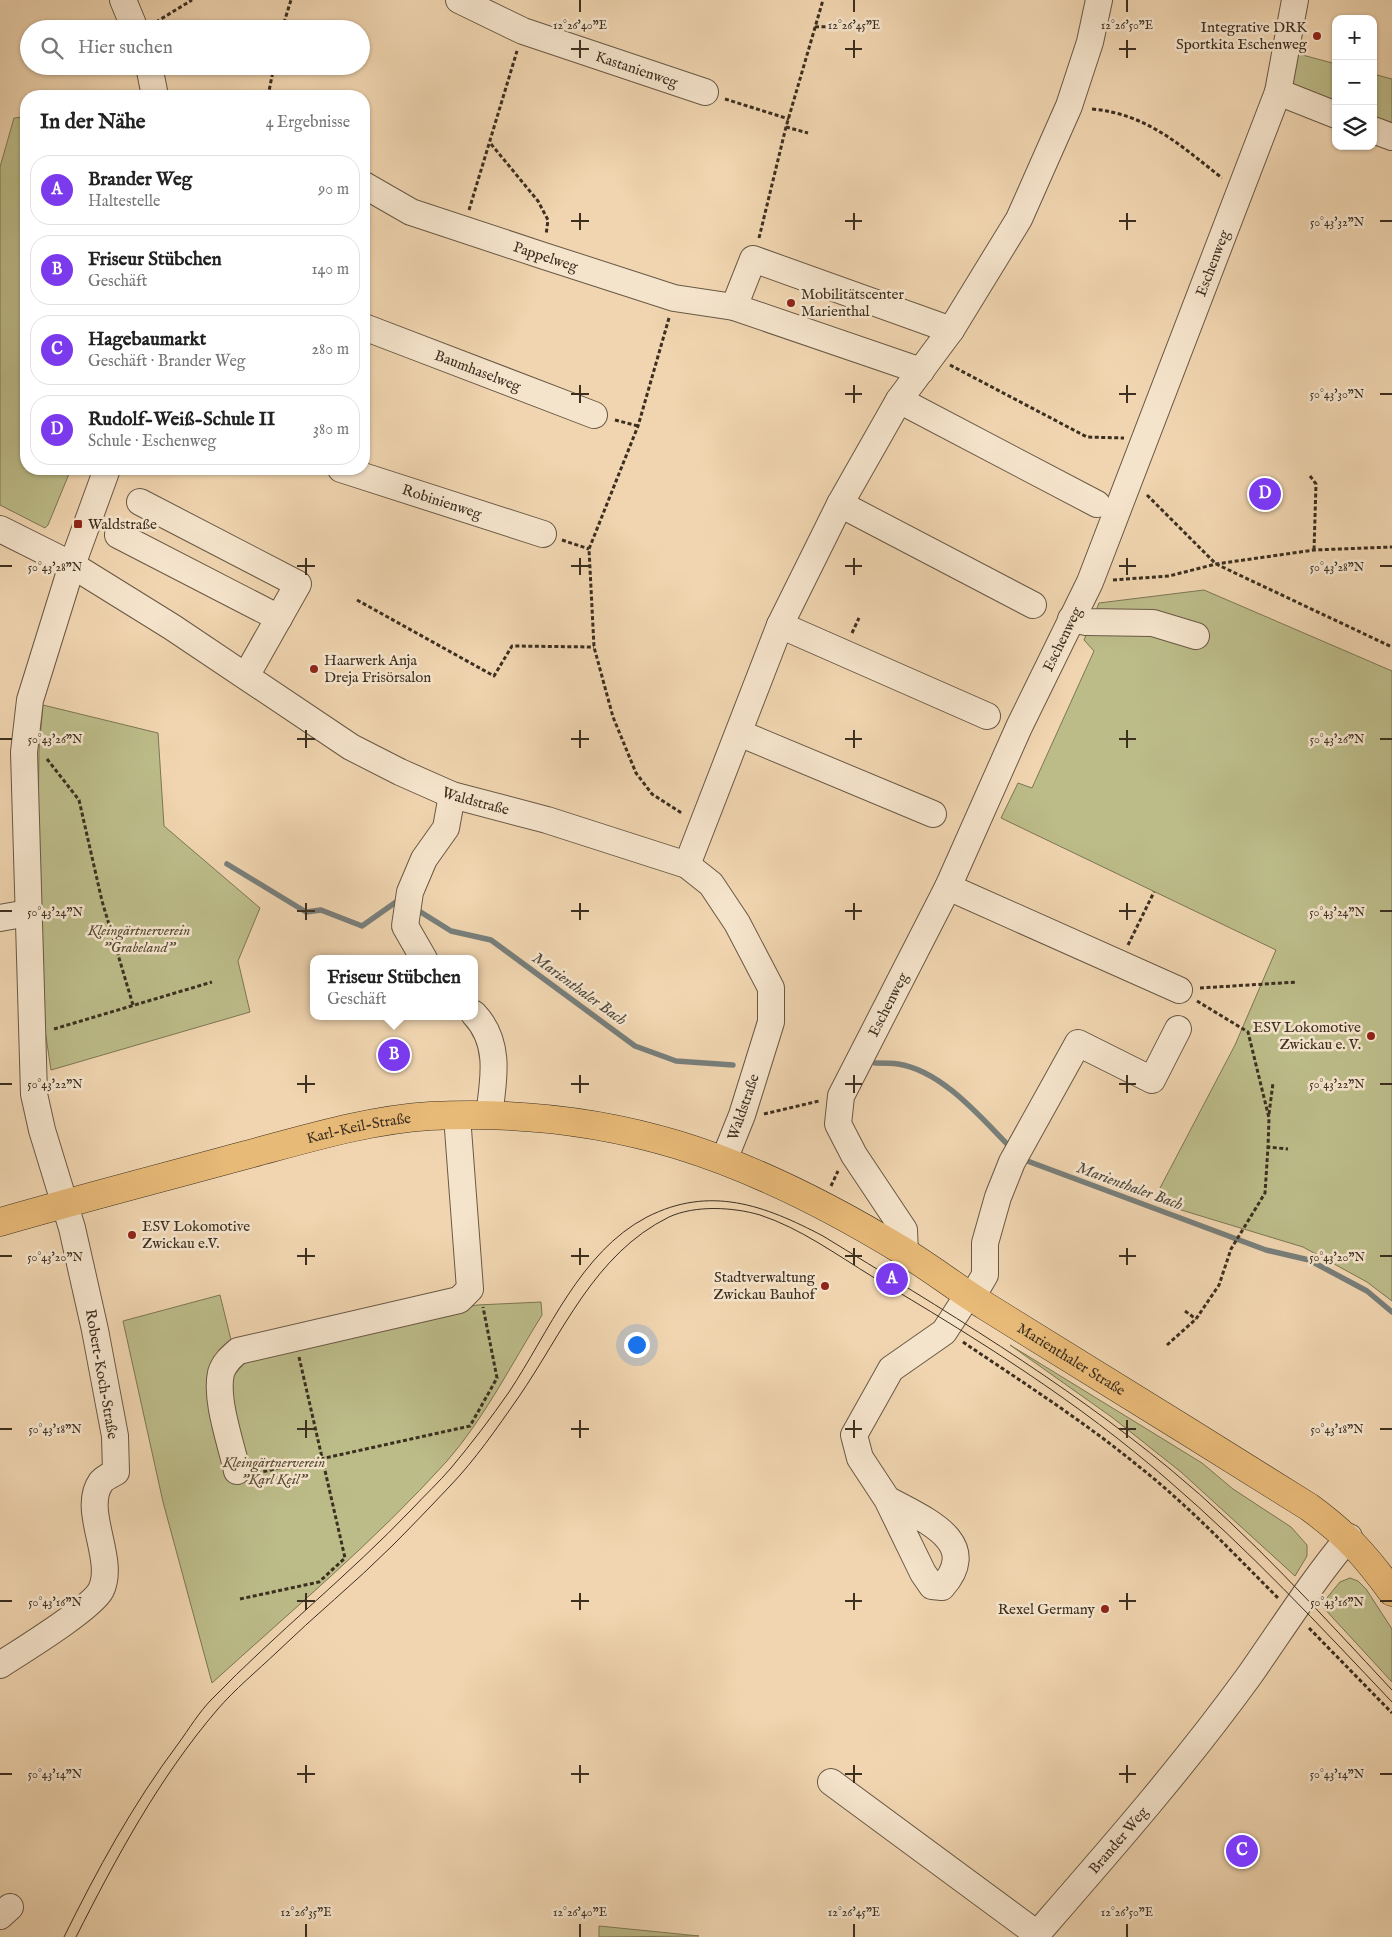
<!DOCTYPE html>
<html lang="de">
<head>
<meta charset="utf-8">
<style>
  :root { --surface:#fff; --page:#f2f2f2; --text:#222; --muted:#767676; --line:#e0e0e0; --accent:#7c3aed }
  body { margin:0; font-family:"IM FELL English",serif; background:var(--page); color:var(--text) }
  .controls { position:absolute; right:15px; top:15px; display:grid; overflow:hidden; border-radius:10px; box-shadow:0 1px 4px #0004 }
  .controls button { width:45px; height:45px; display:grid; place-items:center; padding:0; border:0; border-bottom:1px solid var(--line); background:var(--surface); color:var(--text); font:25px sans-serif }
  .you { position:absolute; left:636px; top:1344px; width:18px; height:18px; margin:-12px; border:4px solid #fff; border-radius:50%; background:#1a73e8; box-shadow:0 0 0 8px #1a73e833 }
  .badge { display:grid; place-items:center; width:32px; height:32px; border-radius:50%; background:var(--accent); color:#fff; font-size:16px; font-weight:700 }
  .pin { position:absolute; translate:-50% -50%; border:2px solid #fff; box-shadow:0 1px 5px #0006 }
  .popup { position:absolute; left:310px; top:955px; width:168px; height:65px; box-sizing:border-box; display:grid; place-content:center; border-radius:10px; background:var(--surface); filter:drop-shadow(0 1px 4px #0005); font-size:16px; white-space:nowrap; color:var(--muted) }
  .popup b { font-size:19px; color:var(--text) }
  .popup::after { content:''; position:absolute; left:50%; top:100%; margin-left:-10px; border:10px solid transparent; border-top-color:var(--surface) }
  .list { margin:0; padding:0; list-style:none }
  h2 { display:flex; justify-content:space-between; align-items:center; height:65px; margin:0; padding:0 20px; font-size:21px }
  h2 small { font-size:16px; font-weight:400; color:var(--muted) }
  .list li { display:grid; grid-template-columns:32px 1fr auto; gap:15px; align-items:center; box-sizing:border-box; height:70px; margin:0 10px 10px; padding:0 10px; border:1px solid var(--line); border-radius:20px }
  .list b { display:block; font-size:19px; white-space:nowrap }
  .list p { margin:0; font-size:16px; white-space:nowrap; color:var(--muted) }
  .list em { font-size:16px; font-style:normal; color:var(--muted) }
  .icon { flex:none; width:28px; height:28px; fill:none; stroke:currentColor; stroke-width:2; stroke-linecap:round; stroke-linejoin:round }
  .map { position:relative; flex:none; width:1392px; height:1937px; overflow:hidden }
  .search { position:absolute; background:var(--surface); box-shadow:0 1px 4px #0004; left:20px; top:20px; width:350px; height:55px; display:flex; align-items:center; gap:12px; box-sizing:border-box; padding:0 18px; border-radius:28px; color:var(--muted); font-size:19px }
  .panel { position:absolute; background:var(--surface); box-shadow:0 1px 4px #0004; left:20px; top:90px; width:350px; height:385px; border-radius:20px }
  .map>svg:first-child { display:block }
  .green { fill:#bcbc89; stroke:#7c7654 }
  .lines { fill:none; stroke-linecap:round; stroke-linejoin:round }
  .stream { stroke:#787f7b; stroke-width:5.5 }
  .minor-casing { stroke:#695844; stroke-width:28 }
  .major-casing { stroke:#3c2f20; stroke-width:29 }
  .path { stroke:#3c2f20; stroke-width:3; stroke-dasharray:4 2.5; stroke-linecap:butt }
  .minor { stroke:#f5e4cc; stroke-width:26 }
  .major { stroke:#e8ba78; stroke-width:28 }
  .tram { stroke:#3c2f20; stroke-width:1 }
  .ticks { fill:none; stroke:#3c2f20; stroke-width:2 }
  .poi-dot { fill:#8f2418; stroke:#f5e4cc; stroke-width:2 }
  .labels { text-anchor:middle; stroke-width:5; stroke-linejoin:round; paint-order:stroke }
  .poi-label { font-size:15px; fill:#3c2f20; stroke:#f5e4cc; text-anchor:end }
  .street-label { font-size:15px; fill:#3c2f20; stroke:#f5e4cc }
  .park-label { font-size:15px; font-style:italic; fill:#564b35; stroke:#f5e4cc }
  .water-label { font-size:16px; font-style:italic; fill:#504a3e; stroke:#f5e4cc }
  .ticks-label { font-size:12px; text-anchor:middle; fill:#3c2f20; stroke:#f5e4cc; stroke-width:5; stroke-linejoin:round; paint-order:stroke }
</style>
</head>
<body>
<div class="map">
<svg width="1392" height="1937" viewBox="0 0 1392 1937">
  <rect width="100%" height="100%" fill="#f0d5b0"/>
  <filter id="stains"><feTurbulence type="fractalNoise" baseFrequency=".004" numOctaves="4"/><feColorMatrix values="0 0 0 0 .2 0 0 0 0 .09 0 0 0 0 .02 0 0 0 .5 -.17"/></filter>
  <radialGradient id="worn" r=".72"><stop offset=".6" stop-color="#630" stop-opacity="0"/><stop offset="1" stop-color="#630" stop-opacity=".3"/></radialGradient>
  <path class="green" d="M1295,53L1336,64V104L1289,85Z
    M1373,74L1392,79V127L1373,120Z
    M26,117V469H71L48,525L45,528L0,505V167L14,118Z
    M1204,590L1392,671V1301L1367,1282L1303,1247L1168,1206L1160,1188L1235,1045L1276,950L1001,818L1018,783L1032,788L1094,651L1084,640L1099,603Z
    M43,705L158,733L164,826L260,908L238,961L250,1012L51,1070L39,990L37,911L39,749Z
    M220,1295L233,1348L246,1358L477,1305L541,1302L542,1315C512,1363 484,1419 447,1461C375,1541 291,1611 212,1683L163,1502L123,1321Z
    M1010,1345L1202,1463L1233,1489L1291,1527L1307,1545V1556L1295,1576L1181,1472L1113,1418Z
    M1350,1578L1358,1581L1366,1589L1392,1629V1682L1321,1605L1340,1582Z
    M599,1926L699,1936L599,1937Z"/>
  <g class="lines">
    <path class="stream" d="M227,864L306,912L321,910L362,926L396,902
      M419,911L451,931L491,940L635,1046L676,1061L733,1065
      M875,1063C883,1063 891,1063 898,1064C943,1071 982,1119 1012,1149
      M1022,1159L1266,1250L1309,1260L1367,1291L1392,1312"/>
    <defs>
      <g id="minor">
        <path d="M123,0L135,29"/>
        <path id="s1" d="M459,0L523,31L705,92"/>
        <path d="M149,66L155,96"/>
        <path d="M1278,92L1336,115"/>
        <path d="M1373,130L1392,137"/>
        <path id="s2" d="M364,185L411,212L544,256L674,298L734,307L921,371"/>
        <path d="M734,307L753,259L951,330"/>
        <path id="s3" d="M364,327L594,415"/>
        <path d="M899,400L1097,504"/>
        <path id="s4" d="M341,469L543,534"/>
        <path d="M140,502L298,584L246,676"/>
        <path d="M840,504L1033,605"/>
        <path id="s5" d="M0,529L72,565L172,627L351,747L400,772L452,795L547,820L687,865L711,884L737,923L771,988V1022L742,1115L724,1160"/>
        <path d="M118,535L279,618"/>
        <path d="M1071,619L1086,622L1153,623L1196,636"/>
        <path d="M780,625L987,716"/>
        <path d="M739,733L933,814"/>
        <path d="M687,865L780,625L840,504L899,400L951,330L1019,219L1069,106L1090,42L1099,0"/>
        <path d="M948,887L1179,990"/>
        <path d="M0,918L28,913"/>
        <path d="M424,959L405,926L410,892L424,859L446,828L452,795"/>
        <path d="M474,1014C501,1042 494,1079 489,1115"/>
        <path id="s6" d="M905,1253L904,1230L854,1155L838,1124L841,1096L948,887L1019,727L1090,582L1278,92L1295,0"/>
        <path d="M972,1297L985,1275V1243L998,1197L1012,1162L1078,1043L1152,1080L1178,1029"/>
        <path d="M237,1471C231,1443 215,1400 221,1373C224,1363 231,1357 238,1351L459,1300L470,1289L457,1116"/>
        <path d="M887,1499C922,1519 983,1541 942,1587L932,1586L923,1573L887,1499L860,1458L854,1435L891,1369L944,1332L968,1295"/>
        <path d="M0,1665C20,1652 92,1608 101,1590C116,1559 81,1510 101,1482C104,1478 111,1475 116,1472L115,1436L95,1330L72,1228L42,1130L34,1094L24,752L30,700L72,565L107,469"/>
        <path id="s7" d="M831,1782L1037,1934C1111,1849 1183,1767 1249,1676C1282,1629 1312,1581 1349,1537"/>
        <path d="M0,1916L10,1907"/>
      </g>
      <g id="major">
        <path id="s8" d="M0,1222C80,1199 161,1178 242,1156C303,1140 366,1120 430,1116C614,1107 749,1157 903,1251C932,1269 958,1289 987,1307C1094,1373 1202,1440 1309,1507C1346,1534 1365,1555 1392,1592"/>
      </g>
    </defs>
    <use href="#minor" class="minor-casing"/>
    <use href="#major" class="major-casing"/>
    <path class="path" d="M156,22L192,0
      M815,27L844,26
      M282,29L291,0
      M268,96L274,66
      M725,99L789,119
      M1092,109C1147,114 1180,145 1222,178
      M786,127L808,133
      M491,144L538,201L548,220L546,235
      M469,210L517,51
      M759,238L786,127L823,0
      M669,318L638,426L589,549L594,647L613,717L636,773L652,794L683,814
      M950,365L1087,437L1124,438
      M615,420L638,426
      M1310,476L1316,484L1314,550
      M1147,495L1216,564L1392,647
      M562,540L589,549
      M1113,580L1169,576L1216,564L1314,550L1392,547
      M357,600L494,676L512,646L594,647
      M852,633L859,618
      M47,759L79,800L102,901L133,1005
      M1128,945L1154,892
      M1200,988L1297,982
      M1197,1001L1248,1032L1269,1118L1268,1147L1288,1149
      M54,1029L212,982
      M764,1114L819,1101
      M1269,1114L1273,1083
      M831,1186L838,1171
      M1185,1311L1196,1319
      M963,1342C1022,1382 1082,1420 1137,1465C1188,1505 1232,1552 1278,1598
      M1167,1345L1196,1319L1219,1285L1231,1249L1265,1193L1268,1147
      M257,1473L470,1426L497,1378L483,1307
      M240,1599L319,1582L345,1558L299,1357
      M1309,1628L1392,1713"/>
    <use href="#minor" class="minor"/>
    <use href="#major" class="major"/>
    <path class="tram" d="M64,1937C97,1870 133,1804 178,1744C189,1729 199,1712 212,1699C276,1633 349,1575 412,1509C425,1495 439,1482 451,1468C471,1444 491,1418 509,1392C549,1332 580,1252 647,1217C710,1185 764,1205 823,1236C942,1309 1062,1380 1170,1469C1250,1535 1321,1614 1392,1690
      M76,1937C116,1858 159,1778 217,1710C235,1689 257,1671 277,1652C314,1616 355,1583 392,1546C412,1526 431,1506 450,1486C475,1460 497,1428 518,1398C563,1333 594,1254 669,1217C695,1205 733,1207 760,1215C800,1228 837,1255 873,1277C976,1338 1079,1402 1169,1481C1248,1549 1320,1626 1392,1702"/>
  </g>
  <path class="ticks" d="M580,0V12M854,0V12M1127,0V12M580,40V58M854,40V58M1127,40V58M571,49H589M845,49H862M1119,49H1136M580,213V230M854,213V230M1127,213V230M571,221H589M845,221H862M1119,221H1136M1380,221H1392M580,385V403M854,385V403M1127,385V403M571,394H589M845,394H862M1119,394H1136M1380,394H1392M306,558V575M580,558V575M854,558V575M1127,558V575M0,566H12M297,566H315M571,566H589M845,566H862M1119,566H1136M1380,566H1392M306,730V748M580,730V748M854,730V748M1127,730V748M0,739H12M297,739H315M571,739H589M845,739H862M1119,739H1136M1380,739H1392M306,903V920M580,903V920M854,903V920M1127,903V920M0,911H12M297,911H315M571,911H589M845,911H862M1119,911H1136M1380,911H1392M306,1075V1093M580,1075V1093M854,1075V1093M1127,1075V1093M0,1084H12M297,1084H315M571,1084H589M845,1084H862M1119,1084H1136M1380,1084H1392M306,1248V1265M580,1248V1265M854,1248V1265M1127,1248V1265M0,1256H12M297,1256H315M571,1256H589M845,1256H862M1119,1256H1136M1380,1256H1392M306,1420V1438M580,1420V1438M854,1420V1438M1127,1420V1438M0,1429H12M297,1429H315M571,1429H589M845,1429H862M1119,1429H1136M1380,1429H1392M306,1593V1610M580,1593V1610M854,1593V1610M1127,1593V1610M0,1601H12M297,1601H315M571,1601H589M845,1601H862M1119,1601H1136M1380,1601H1392M306,1765V1783M580,1765V1783M854,1765V1783M1127,1765V1783M0,1774H12M297,1774H315M571,1774H589M845,1774H862M1119,1774H1136M1380,1774H1392M306,1924V1937M580,1924V1937M854,1924V1937M1127,1924V1937"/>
  <g class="poi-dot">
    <circle cx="1317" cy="36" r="5"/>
    <circle cx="791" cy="303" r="5"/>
    <rect x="73" y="519" width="10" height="10" rx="2.5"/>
    <circle cx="314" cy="669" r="5"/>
    <circle cx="1371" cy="1036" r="5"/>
    <circle cx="132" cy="1235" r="5"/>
    <circle cx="825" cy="1286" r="5"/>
    <circle cx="1105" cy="1609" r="5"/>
  </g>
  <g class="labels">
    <g class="poi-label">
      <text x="1307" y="32">Integrative DRK<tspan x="1307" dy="17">Sportkita Eschenweg</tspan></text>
      <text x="801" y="299" text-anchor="start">Mobilitätscenter<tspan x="801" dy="17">Marienthal</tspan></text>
      <text x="88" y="529" text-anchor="start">Waldstraße</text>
      <text x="324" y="665" text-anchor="start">Haarwerk Anja<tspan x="324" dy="17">Dreja Frisörsalon</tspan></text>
      <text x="1361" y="1032">ESV Lokomotive<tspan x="1361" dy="17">Zwickau e. V.</tspan></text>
      <text x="142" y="1231" text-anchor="start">ESV Lokomotive<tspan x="142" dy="17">Zwickau e.V.</tspan></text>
      <text x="815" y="1282">Stadtverwaltung<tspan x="815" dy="17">Zwickau Bauhof</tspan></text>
      <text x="1095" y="1614">Rexel Germany</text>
    </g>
    <g class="street-label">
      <text dy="5" stroke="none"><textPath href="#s1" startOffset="191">Kastanienweg</textPath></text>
      <text dy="5" stroke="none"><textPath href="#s2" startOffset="196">Pappelweg</textPath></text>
      <text dy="5" stroke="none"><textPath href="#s6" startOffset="1089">Eschenweg</textPath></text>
      <text dy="5" stroke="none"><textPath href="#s3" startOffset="122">Baumhaselweg</textPath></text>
      <text dy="5" stroke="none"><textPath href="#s4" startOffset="106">Robinienweg</textPath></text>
      <text dy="5" stroke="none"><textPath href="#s6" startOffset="684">Eschenweg</textPath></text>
      <text dy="5" stroke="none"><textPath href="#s5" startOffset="550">Waldstraße</textPath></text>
      <text dy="5" stroke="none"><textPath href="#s6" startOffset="279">Eschenweg</textPath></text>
      <text transform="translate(743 1107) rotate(-71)" y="5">Waldstraße</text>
      <text dy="5" stroke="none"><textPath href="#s8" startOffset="371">Karl-Keil-Straße</textPath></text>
      <text dy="5" stroke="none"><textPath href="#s8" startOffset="1144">Marienthaler Straße</textPath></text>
      <text transform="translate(102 1374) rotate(80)" y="5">Robert-Koch-Straße</text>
      <text dy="5" stroke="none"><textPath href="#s7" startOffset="380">Brander Weg</textPath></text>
    </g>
    <g class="park-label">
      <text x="139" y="935">Kleingärtnerverein<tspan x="139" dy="17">"Grabeland"</tspan></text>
      <text x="274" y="1467">Kleingärtnerverein<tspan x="274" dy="17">"Karl Keil"</tspan></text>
    </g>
    <g class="water-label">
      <text transform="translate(580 988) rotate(36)" y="6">Marienthaler Bach</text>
      <text transform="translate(1130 1185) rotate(20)" y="6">Marienthaler Bach</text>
    </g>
  </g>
  <g class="ticks-label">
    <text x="580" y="29">12°26'40"E</text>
    <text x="854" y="29">12°26'45"E</text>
    <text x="1127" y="29">12°26'50"E</text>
    <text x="1337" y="226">50°43'32"N</text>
    <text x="1337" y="398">50°43'30"N</text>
    <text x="55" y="571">50°43'28"N</text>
    <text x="1337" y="571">50°43'28"N</text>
    <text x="55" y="743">50°43'26"N</text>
    <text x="1337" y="743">50°43'26"N</text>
    <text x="55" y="916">50°43'24"N</text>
    <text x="1337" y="916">50°43'24"N</text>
    <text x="55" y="1088">50°43'22"N</text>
    <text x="1337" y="1088">50°43'22"N</text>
    <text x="55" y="1261">50°43'20"N</text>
    <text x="1337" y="1261">50°43'20"N</text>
    <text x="55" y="1433">50°43'18"N</text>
    <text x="1337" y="1433">50°43'18"N</text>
    <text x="55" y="1606">50°43'16"N</text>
    <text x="1337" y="1606">50°43'16"N</text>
    <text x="55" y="1778">50°43'14"N</text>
    <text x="1337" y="1778">50°43'14"N</text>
    <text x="306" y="1916">12°26'35"E</text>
    <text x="580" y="1916">12°26'40"E</text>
    <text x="854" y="1916">12°26'45"E</text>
    <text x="1127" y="1916">12°26'50"E</text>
  </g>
  <rect width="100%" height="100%" filter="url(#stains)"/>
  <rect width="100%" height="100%" fill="url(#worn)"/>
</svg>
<div class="controls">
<button>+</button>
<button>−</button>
<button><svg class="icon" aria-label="layers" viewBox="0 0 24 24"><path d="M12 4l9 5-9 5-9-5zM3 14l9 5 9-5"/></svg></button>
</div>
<div class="you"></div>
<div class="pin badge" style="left:892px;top:1279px">A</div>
<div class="pin badge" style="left:394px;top:1055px">B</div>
<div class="popup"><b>Friseur Stübchen</b>Geschäft</div>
<div class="pin badge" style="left:1242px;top:1851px">C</div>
<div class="pin badge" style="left:1265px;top:494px">D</div>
<div class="search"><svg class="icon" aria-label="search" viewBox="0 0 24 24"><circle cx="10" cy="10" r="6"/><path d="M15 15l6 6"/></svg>Hier suchen</div>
<section class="panel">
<h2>In der Nähe<small>4 Ergebnisse</small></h2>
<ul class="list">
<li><span class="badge">A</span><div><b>Brander Weg</b><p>Haltestelle</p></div><em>90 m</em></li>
<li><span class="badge">B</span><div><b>Friseur Stübchen</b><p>Geschäft</p></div><em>140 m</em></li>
<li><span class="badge">C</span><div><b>Hagebaumarkt</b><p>Geschäft · Brander Weg</p></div><em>280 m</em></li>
<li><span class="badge">D</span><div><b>Rudolf-Weiß-Schule II</b><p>Schule · Eschenweg</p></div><em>380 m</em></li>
</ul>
</section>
</div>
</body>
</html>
